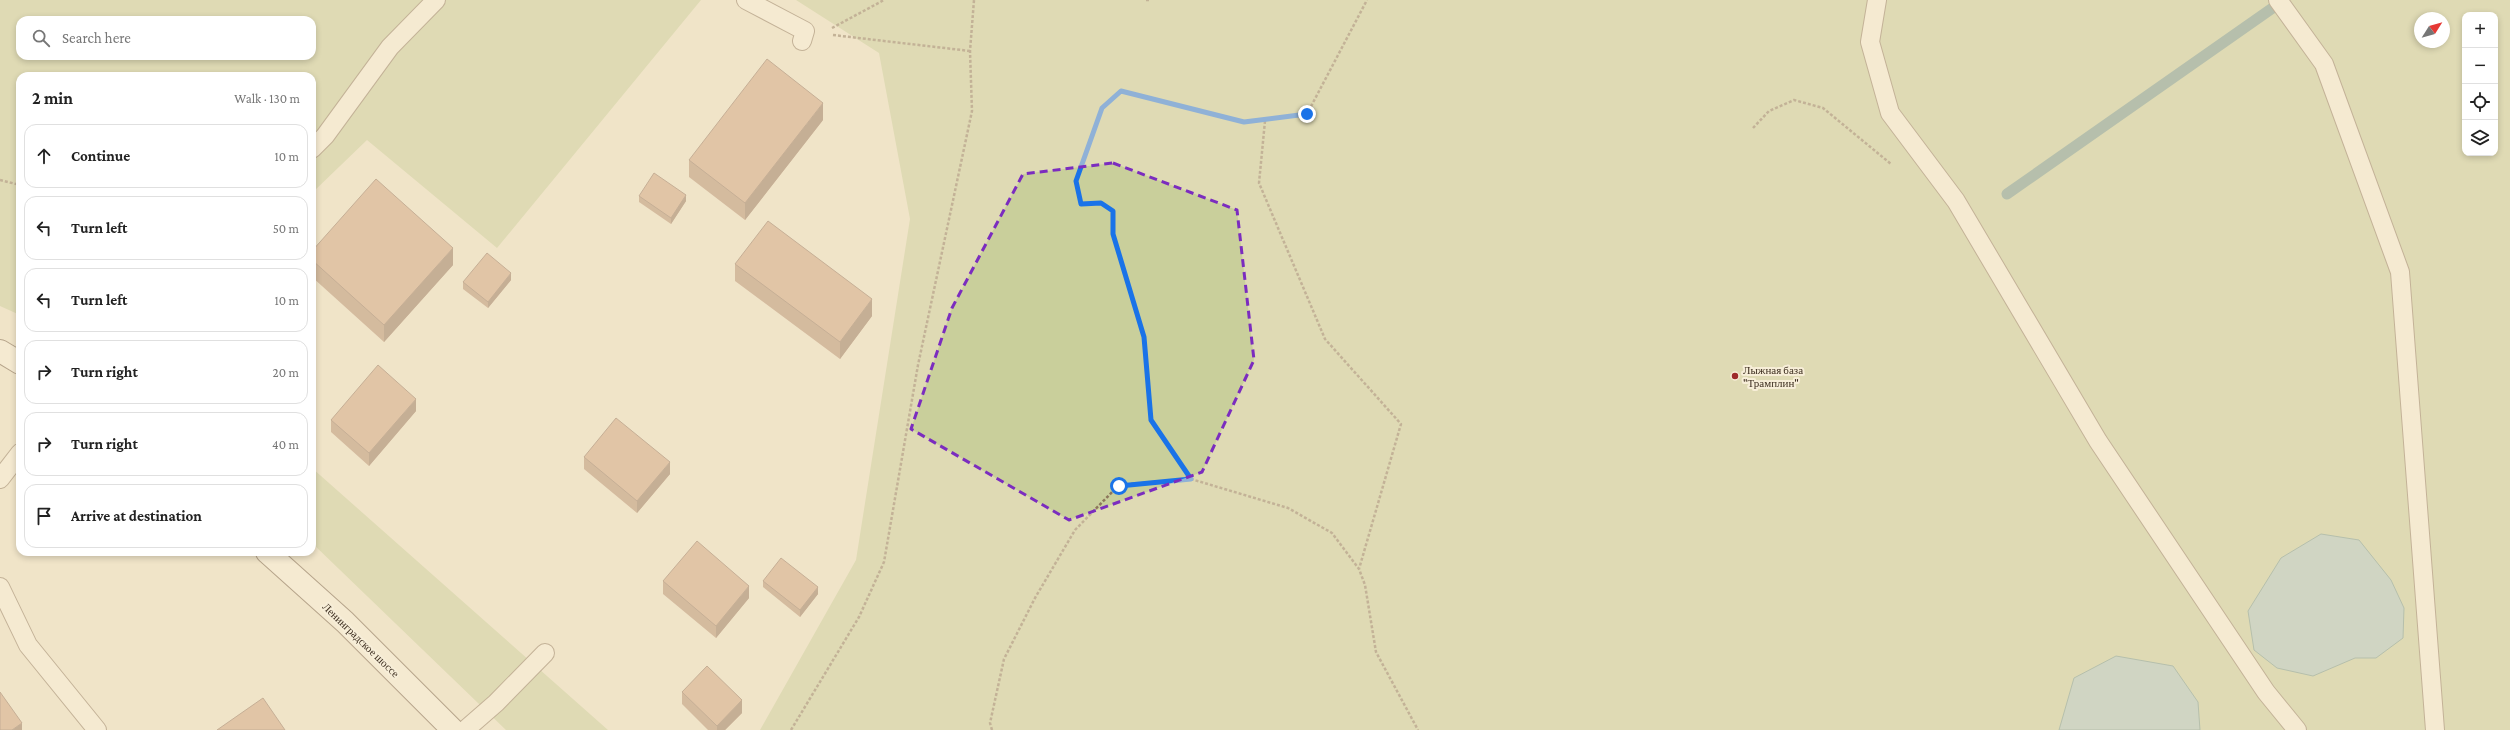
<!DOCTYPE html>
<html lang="en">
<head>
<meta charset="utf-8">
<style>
  :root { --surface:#fff; --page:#f2f2f2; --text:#222; --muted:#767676; --line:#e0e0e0 }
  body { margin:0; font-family:"Crimson Pro",serif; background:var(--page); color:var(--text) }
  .controls { position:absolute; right:12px; top:12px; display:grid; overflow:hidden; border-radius:8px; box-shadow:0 2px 6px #0003 }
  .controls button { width:36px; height:36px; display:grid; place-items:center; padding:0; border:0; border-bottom:1px solid var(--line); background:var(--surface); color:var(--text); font:20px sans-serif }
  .compass { position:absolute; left:2414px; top:12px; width:36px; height:36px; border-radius:50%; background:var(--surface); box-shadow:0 2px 6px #0003; rotate:53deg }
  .stop { position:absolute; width:12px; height:12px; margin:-9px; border:3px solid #1a73e8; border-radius:50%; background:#fff }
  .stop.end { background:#1a73e8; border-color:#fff; box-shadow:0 1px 4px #0008 }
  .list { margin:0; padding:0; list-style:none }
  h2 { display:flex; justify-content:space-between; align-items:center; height:52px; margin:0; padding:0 16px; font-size:17px }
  h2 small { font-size:13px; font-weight:400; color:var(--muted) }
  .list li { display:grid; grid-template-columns:26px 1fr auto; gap:12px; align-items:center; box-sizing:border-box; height:64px; margin:0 8px 8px; padding:0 8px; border:1px solid var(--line); border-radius:12px }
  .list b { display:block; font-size:15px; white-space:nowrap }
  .list em { font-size:13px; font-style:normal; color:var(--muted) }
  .icon { flex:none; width:22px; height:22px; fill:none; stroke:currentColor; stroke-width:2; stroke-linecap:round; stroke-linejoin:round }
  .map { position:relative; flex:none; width:2510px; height:730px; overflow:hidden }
  .search { position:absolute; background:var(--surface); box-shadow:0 2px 6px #0003; left:16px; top:16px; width:300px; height:44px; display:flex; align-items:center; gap:10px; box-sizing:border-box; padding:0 14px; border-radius:12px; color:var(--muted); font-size:15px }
  .panel { position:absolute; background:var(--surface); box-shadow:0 2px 6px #0003; left:16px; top:72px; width:300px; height:484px; border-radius:12px }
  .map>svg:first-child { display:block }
  .green { fill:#c9cf9b; fill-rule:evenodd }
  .water { fill:#a9c4bc; stroke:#6f938a }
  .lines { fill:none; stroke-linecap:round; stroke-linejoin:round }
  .stream { stroke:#6f938a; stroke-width:11 }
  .lane-casing { stroke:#8d765c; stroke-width:20 }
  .secondary-casing { stroke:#6f573f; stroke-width:24 }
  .path { stroke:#8d765c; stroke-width:2.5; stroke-dasharray:3 2; stroke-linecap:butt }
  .lane { stroke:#faf1dc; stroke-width:18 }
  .secondary { stroke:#faf1dc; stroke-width:22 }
  .wall { fill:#b2896c }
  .shaded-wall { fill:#916f58 }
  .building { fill:#cf9f7d; stroke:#916f58 }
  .route { stroke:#1a73e8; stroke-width:5 }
  .marked { fill:none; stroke:#7b2cbf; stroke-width:3; stroke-dasharray:8 5; stroke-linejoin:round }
  .poi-dot { fill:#9e2a2b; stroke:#f7eed8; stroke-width:1.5 }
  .labels { text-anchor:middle; stroke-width:4; stroke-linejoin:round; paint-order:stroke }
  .poi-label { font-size:11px; fill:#3d2e20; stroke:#f7eed8; text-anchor:start }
  .street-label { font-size:11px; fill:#3d2e20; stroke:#f7eed8 }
</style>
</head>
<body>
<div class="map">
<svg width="2510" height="730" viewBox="0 0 2510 730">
  <rect width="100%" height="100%" fill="#f0e4c8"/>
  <path class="green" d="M0,0H701L497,248L367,140L312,193V76H20V315L0,306ZM20,20H312V56H20Z
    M796,0H2510V730H760L856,560L910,219L879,53ZM2465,15H2495V153H2465ZM2420,18H2444V42H2420Z
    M312,468L608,730H506L312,543Z"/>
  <path class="water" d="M2321,534L2359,540L2391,580L2404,608L2403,638L2376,658H2355L2313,676L2277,668L2254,650L2248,611L2281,558Z
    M2116,656L2173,666L2198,702L2200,730H2059L2074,678Z"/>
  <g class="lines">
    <path class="stream" d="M2007,194L2284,0"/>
    <defs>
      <path id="lane" d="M746,0L805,31L802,41
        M1877,0L1870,42L1890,113L1956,201L2098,441L2266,692L2297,730
        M2278,0L2324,64L2400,272L2435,730
        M312,149L325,136L390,47L436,0
        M0,479L20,453
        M0,587L28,645L97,730
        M465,730L496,703L545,653"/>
      <path id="secondary" d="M0,351L20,363
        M267,552L345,622L453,730"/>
    </defs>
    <use href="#lane" class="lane-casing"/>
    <use href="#secondary" class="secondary-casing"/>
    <path class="path" d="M1146,0H1150
      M832,28L884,0
      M833,35L970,51
      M1265,121L1259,183L1325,339L1401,424L1359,569
      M1753,128L1769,111L1794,100L1823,108L1891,164
      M0,180L20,185
      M1191,479L1151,420L1144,337L1113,234V211L1101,203L1081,204L1076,181L1102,108L1121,91L1244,122L1307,114L1367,0
      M791,730L859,617L884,562L918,365L972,111L970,51L974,0
      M992,730L990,723L1004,659L1035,598L1075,530L1119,485L1191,479L1288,508L1332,533L1359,569L1365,585L1376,652L1418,730"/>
    <use href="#lane" class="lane"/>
    <use href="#secondary" class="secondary"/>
  </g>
  <path class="wall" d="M823,120L745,220L689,177V160Z
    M639,196L686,201L671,224L639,202Z
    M312,251L453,265L384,342L312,277Z
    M735,264L872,316L840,359L735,281Z
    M511,280L488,308L463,289V282Z
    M416,411L369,466L331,432V420Z
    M584,457L670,474L637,513L584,469Z
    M663,581L749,598L716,638L663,594Z
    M763,581L818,594L800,617L763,587Z
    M682,692L742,713L725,730H708L682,704Z"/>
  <path class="shaded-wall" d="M823,103V120L745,220V203Z
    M686,195V201L671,224V218Z
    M453,248V265L384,342V325Z
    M511,273V280L488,308V302Z
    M872,299V316L840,359V342Z
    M416,399V411L369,466V453Z
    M670,462V474L637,513V501Z
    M749,586V598L716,638V626Z
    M818,587V594L800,617V610Z
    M742,700V713L725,730H717V726Z
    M22,723V730H12Z"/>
  <path class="building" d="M767,59L823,103L745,203L689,160Z
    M654,173L686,195L671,218L639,196Z
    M376,179L453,248L384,325L312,260V251Z
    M768,221L872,299L840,342L735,264Z
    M487,253L511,273L488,302L463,282Z
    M378,365L416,399L369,453L331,420Z
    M616,418L670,462L637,501L584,457Z
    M697,541L749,586L716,626L663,581Z
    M781,558L818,587L800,610L763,581Z
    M707,666L742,700L717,726L682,692Z
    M0,692L22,723L12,730H0Z
    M263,698L285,730H217Z"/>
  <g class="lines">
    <path class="route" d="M1119,486L1191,479L1151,420L1144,337L1113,234V211L1101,203L1081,204L1076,181L1102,108L1121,91L1244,122L1307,114"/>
  </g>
  <path d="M0 0H2510V730H0ZM1113,163L1237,210L1254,360L1202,472L1069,520L911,429L952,308L1023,174Z" fill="#f0e4c8" fill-opacity=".55" fill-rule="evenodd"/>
  <path class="marked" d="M1113,163L1237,210L1254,360L1202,472L1069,520L911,429L952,308L1023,174Z"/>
  <circle class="poi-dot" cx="1735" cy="376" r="4"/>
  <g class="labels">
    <g class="poi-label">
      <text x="1743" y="374">Лыжная база<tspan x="1743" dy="13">"Трамплин"</tspan></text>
    </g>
    <g class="street-label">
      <text transform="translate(361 640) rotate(44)" y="4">Ленинградское шоссе</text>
    </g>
  </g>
</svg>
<div class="controls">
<button>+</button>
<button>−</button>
<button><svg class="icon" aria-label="locate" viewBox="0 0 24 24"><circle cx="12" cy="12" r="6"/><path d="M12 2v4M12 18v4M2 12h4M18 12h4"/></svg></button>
<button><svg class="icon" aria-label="layers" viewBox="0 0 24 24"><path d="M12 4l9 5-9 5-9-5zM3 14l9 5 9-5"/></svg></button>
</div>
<svg class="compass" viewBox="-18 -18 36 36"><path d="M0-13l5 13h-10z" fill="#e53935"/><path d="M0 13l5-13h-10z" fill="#767676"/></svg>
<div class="stop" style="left:1119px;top:486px"></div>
<div class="stop end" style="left:1307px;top:114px"></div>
<div class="search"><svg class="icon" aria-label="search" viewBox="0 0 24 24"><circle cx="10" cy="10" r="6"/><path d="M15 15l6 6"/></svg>Search here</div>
<section class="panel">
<h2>2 min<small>Walk · 130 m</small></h2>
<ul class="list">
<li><svg class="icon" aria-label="ahead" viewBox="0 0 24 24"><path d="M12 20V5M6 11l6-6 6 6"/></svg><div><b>Continue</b></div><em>10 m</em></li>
<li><svg class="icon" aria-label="left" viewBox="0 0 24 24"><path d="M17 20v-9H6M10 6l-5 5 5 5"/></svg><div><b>Turn left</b></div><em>50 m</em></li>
<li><svg class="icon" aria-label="left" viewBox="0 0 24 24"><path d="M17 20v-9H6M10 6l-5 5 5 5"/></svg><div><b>Turn left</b></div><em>10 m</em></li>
<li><svg class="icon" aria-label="right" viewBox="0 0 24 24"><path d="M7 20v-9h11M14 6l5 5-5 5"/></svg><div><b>Turn right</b></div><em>20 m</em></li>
<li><svg class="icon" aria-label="right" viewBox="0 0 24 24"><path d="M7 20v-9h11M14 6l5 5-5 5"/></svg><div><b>Turn right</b></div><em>40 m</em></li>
<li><svg class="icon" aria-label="arrive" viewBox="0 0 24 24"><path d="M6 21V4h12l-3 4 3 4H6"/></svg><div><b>Arrive at destination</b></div></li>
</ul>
</section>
</div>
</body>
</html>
